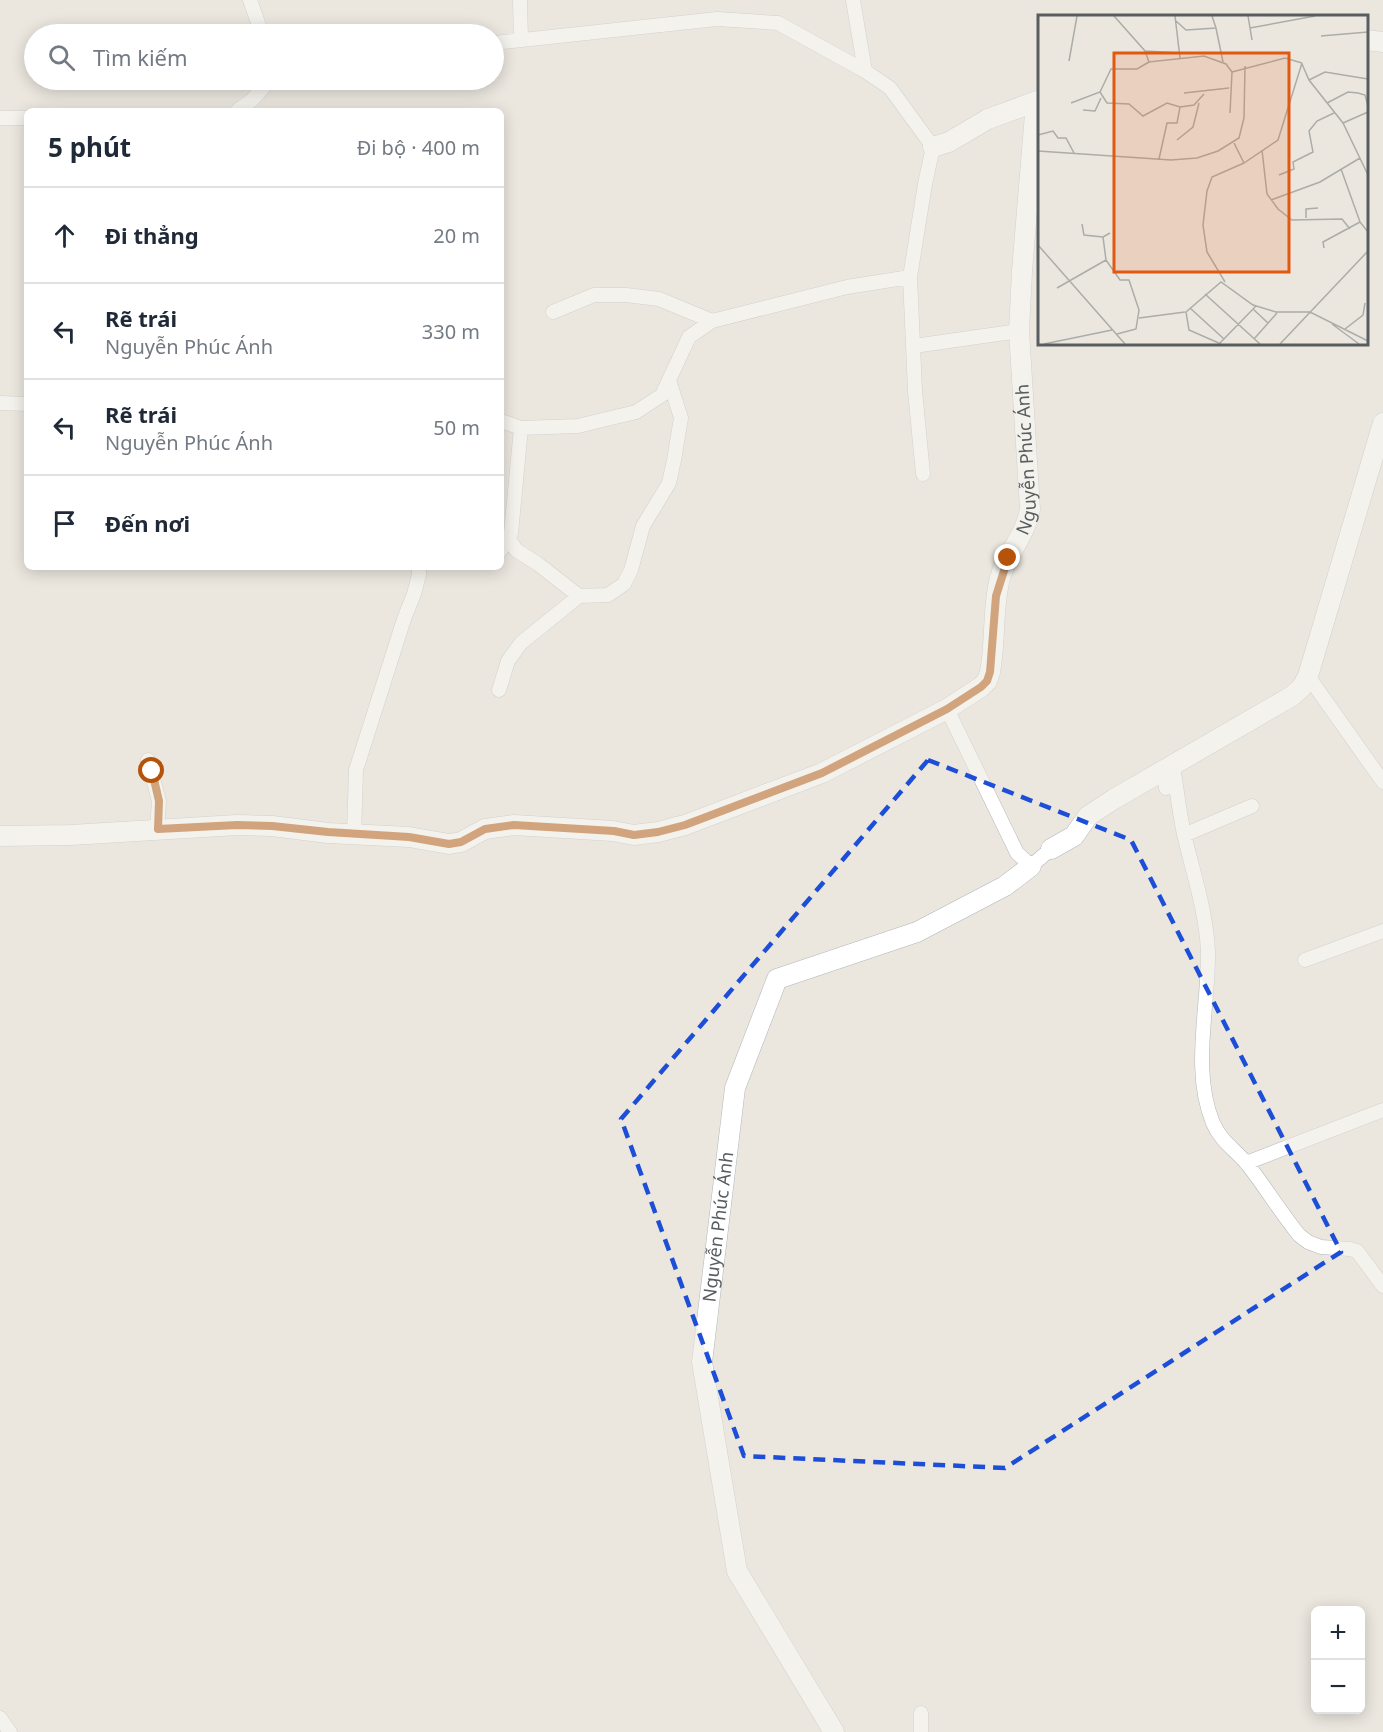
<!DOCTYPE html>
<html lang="vi">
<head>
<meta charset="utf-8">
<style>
  :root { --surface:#fff; --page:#f2f2f3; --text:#1f2937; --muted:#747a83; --line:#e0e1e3 }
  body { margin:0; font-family:"Noto Sans",sans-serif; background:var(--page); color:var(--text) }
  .controls { position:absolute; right:18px; bottom:18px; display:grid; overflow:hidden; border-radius:9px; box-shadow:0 3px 15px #0003 }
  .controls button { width:54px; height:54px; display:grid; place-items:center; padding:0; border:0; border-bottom:2px solid var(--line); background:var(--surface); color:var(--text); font:30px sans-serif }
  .stop { position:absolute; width:18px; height:18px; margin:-14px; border:4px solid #b45309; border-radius:50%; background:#fff }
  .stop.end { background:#b45309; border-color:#fff; box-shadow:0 2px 6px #0008 }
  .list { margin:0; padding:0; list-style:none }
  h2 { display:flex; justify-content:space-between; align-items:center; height:78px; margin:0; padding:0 24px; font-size:26px }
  h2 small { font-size:20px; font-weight:400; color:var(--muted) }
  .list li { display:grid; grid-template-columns:39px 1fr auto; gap:18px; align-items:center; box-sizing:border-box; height:96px; padding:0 24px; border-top:2px solid var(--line) }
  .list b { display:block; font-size:22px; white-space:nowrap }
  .list p { margin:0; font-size:20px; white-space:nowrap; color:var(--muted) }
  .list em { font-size:20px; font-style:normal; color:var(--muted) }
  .icon { flex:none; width:33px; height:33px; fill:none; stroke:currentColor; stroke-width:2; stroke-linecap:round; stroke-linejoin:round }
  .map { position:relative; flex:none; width:1383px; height:1732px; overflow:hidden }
  .search { position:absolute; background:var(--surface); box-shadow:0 3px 15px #0003; left:24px; top:24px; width:480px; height:66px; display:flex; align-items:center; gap:15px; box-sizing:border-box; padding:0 21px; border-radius:33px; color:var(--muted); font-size:22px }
  .panel { position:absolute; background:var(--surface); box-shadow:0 3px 15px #0003; left:24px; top:108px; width:480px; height:462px; border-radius:9px }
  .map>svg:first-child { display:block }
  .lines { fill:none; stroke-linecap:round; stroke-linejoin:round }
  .street-casing { stroke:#b2b6ba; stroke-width:15 }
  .secondary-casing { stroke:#b1b6ba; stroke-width:21 }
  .street { stroke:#fff; stroke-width:14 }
  .secondary { stroke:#fff; stroke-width:20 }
  .route { stroke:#b45309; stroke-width:8 }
  .marked { fill:none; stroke:#1d4ed8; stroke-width:4.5; stroke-dasharray:12 8; stroke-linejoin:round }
  .labels { text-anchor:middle; stroke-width:4.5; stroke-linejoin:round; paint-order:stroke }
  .street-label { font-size:18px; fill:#585d60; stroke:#fff }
  .inset-road { fill:none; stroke:#acaca8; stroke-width:1.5 }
  .view { fill:#e15910; fill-opacity:0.15; stroke:#e15910; stroke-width:3 }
  .inset-edge { fill:none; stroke:#585d60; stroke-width:3 }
</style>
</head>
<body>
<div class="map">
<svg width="1383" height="1732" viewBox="0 0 1383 1732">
  <rect width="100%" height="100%" fill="#ebe7df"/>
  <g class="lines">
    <defs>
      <path id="street" d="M250,0L262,34
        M520,0L521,40
        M853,0L865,71
        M494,43L717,19L778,23L865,71L890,88L933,147L925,184L910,277L915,391L923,474
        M237,111L252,100L270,80
        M0,118H27
        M553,312L594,295H626L659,299L712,321
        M914,346L1019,331
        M0,403L27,404
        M501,421L521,428L578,426L636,412L662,395L689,337L712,321L847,287L910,277
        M508,538L516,550L538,564L579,596
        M501,550L511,533L521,428
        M1308,676L1383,782
        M499,690L508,661L521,643L579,596L608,595L624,584L631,570L643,526L669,483L674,460L681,418L669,380
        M947,709L1017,853L1031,866L1051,849
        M148,760L159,801L157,829
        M1173,767C1167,772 1164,779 1166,788L1173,767C1177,789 1179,812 1184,834C1193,873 1206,910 1208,951C1209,1007 1191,1070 1213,1123C1221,1142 1236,1150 1248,1165C1266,1188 1281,1213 1299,1235L1308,1242L1321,1247L1350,1249L1357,1251L1383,1286
        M354,835L356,770L404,619L414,594L419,575V567
        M1184,835L1252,806
        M1305,960L1383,931
        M1246,1163L1383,1110
        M0,1718L10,1732
        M921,1732V1713"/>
      <g id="secondary">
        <path d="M1366,40L1383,42"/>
        <path d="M933,147L949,142L988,119L1040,100"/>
        <path id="s1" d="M0,836L71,835L237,825L272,826L328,833L409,837L449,844L461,842L485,829L514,825L613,831L634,835L658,832L685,825L822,773L947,709L981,687L987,681L990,672C996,641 992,609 1000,578C1007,553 1026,535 1030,509L1019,331L1022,271L1036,102"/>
        <path d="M1051,849L1074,836L1088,816L1114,799L1292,696L1302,687L1308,676L1383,423"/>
        <path id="s2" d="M834,1732L737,1571L702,1362L735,1088L777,979L917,932L1005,886L1031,866"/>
      </g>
    </defs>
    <use href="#street" class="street-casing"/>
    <use href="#secondary" class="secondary-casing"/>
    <use href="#street" class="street"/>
    <use href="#secondary" class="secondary"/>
  </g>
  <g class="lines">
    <path class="route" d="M152,771L159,801L158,829L237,825L272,826L328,832L409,837L449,844L461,842L485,829L514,825L614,831L634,835L658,832L685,825L822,773L947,709L981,687L987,681L990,672L996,596L1008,558"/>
  </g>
  <path d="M0 0H1383V1732H0ZM928,760L1131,840L1341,1252L1005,1468L744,1456L621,1119Z" fill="#ebe7df" fill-opacity=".55" fill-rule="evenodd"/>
  <path class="marked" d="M928,760L1131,840L1341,1252L1005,1468L744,1456L621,1119Z"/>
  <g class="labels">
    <g class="street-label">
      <text dy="6" stroke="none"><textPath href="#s1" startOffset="1257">Nguyễn Phúc Ánh</textPath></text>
      <text dy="6" stroke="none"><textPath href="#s2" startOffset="536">Nguyễn Phúc Ánh</textPath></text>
    </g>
  </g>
  <g transform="translate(1038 15)">
    <rect width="330" height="330" fill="#ebe7df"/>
    <path class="inset-road" d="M76,1L107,36L111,47L166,41L188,49L194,57L192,98M137,1L142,43M210,1L214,25M138,6L148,15L178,13L174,1M178,13L185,47M212,13L277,1M283,21L330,17M107,36L142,38M31,46L39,1M264,49L271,65L305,108L330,160M194,57L247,43L264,48M271,65L287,57L330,64M62,77L69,88L91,89L105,101L129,88L142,92L156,90L166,79M146,78L191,73M33,88L62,77L73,54H99L111,47M289,88L310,77L320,78L327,80L330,91M45,95L57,96L63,83M305,108L330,97M0,120L15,116L20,123H28L36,138M139,125L155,112L161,88M196,128L206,148L240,125L264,48M224,135L229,179L240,194L254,205L304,204L312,214M0,136L133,145L159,143L180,136L201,123L206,103L207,51M121,144L129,108H139L142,92M303,154L322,207L330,217M241,160L256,154L255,147L275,137L271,116L279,106L296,98M233,185L282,167L322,143M268,203V194L280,193M44,209L46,220L65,222M0,230L87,329M286,233L285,227L322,207M68,245L82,265H91L101,295L98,314L79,319M187,267L169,237L165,210L169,176L174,162L206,148M19,273L68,245L65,222L72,218M167,279L222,329M152,293L186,324M215,294L230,308M101,303L147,297M294,309L321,329M307,314L325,300L327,288M216,324L239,298M182,328L218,291M6,329L74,315M183,329L151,315L148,297L183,267L215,290L238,297H272L330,326M242,329L330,236"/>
    <path class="view" d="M76,38H251V257H76Z"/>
    <rect width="330" height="330" class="inset-edge"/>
  </g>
</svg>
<div class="controls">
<button>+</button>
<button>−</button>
</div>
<div class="stop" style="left:152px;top:771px"></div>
<div class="stop end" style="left:1008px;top:558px"></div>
<div class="search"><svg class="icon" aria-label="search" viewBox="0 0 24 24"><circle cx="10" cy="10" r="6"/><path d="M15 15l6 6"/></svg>Tìm kiếm</div>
<section class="panel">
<h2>5 phút<small>Đi bộ · 400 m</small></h2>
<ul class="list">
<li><svg class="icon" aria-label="ahead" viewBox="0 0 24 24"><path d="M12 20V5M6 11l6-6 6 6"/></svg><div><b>Đi thẳng</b></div><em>20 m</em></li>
<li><svg class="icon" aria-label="left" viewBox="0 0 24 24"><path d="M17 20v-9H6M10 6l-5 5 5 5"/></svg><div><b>Rẽ trái</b><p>Nguyễn Phúc Ánh</p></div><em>330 m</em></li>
<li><svg class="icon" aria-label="left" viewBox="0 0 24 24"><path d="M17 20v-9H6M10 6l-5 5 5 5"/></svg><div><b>Rẽ trái</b><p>Nguyễn Phúc Ánh</p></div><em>50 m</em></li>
<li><svg class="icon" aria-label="arrive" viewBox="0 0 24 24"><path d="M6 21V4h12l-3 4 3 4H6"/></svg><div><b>Đến nơi</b></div></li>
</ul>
</section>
</div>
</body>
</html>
